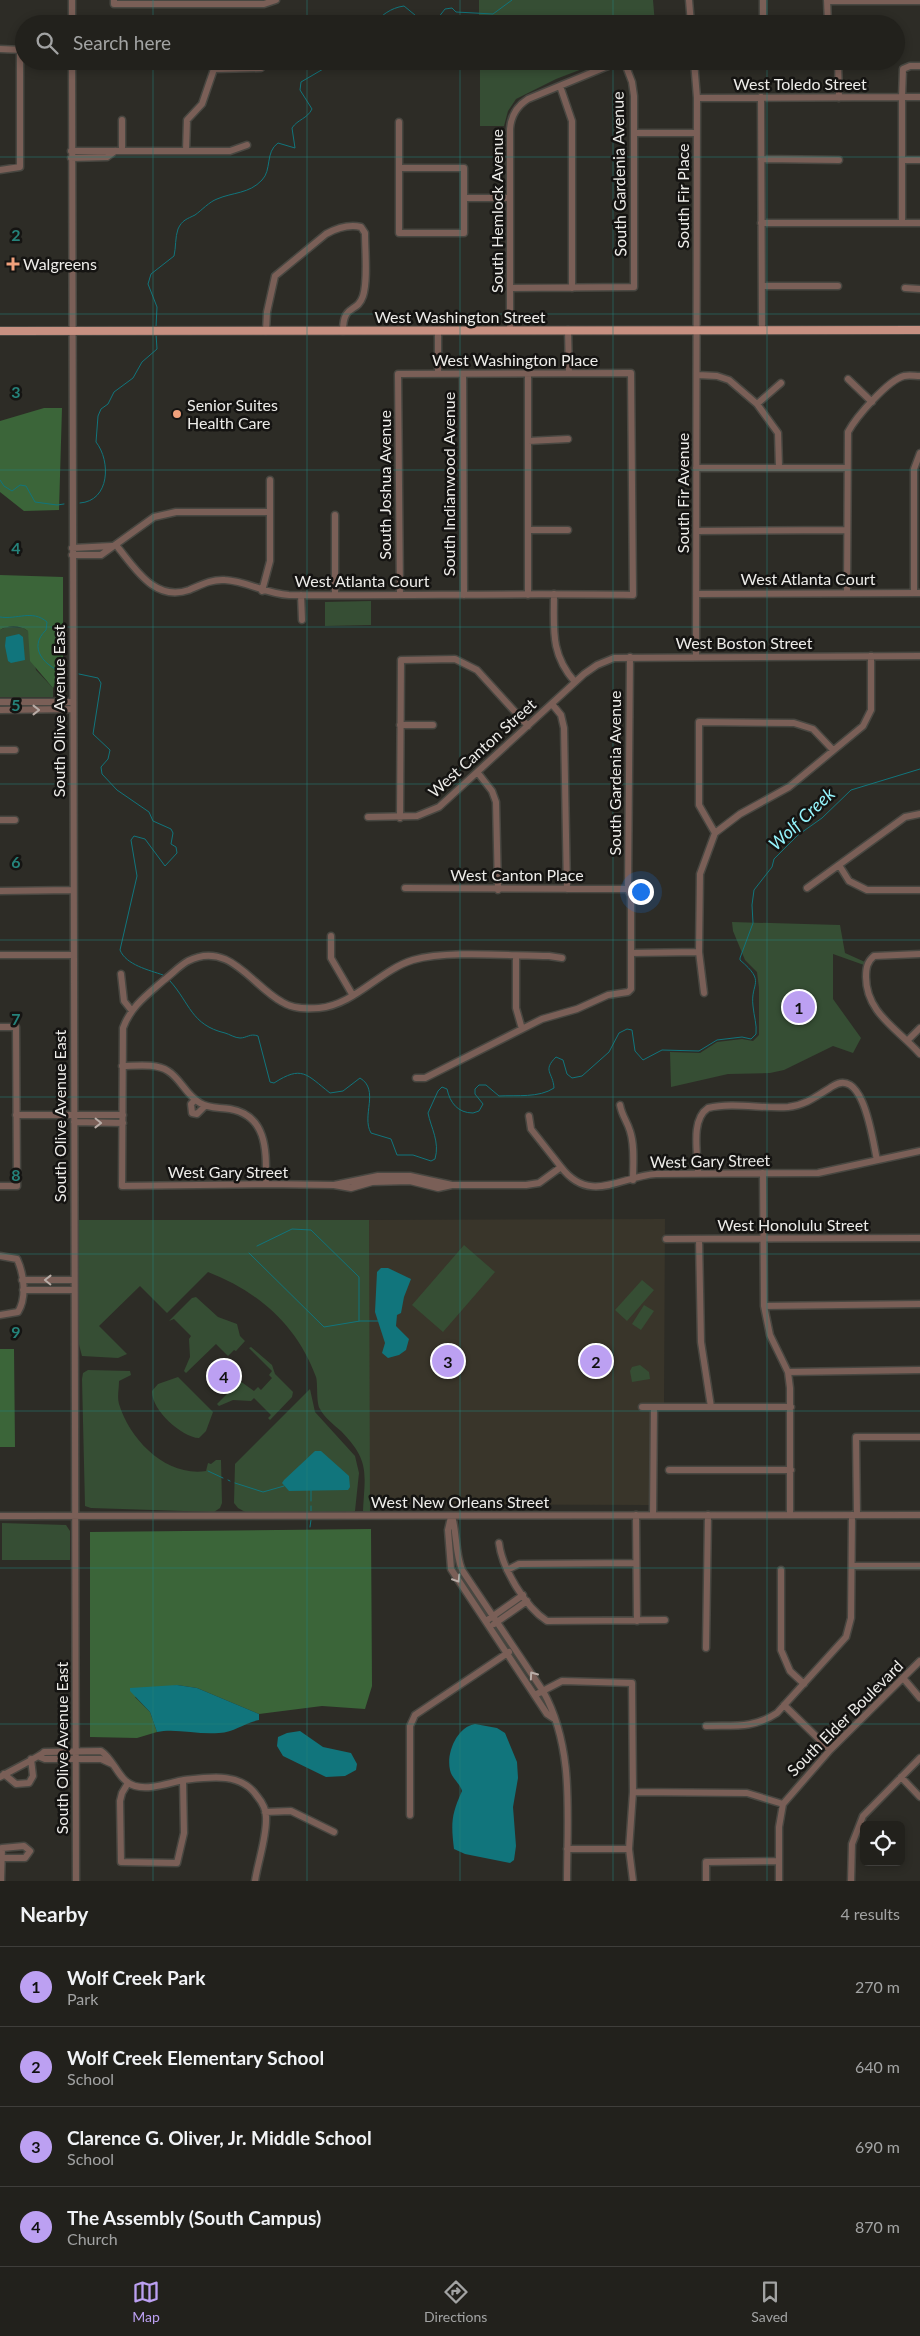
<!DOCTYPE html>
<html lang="en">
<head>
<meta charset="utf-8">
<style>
  :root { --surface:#22211c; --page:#2e2e29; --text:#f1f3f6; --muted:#a2a3a3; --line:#3f3e3b; --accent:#bca0f2 }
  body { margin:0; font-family:Lato,sans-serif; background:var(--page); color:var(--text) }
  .controls { position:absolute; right:15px; bottom:15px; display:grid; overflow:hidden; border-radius:8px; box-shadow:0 2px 8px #0003 }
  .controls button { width:45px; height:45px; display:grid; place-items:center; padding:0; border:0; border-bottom:1px solid var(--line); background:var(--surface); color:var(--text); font:25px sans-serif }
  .you { position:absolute; left:640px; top:891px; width:18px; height:18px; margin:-12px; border:4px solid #fff; border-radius:50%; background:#1a73e8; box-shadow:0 0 0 8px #1a73e833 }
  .badge { display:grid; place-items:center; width:32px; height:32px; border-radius:50%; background:var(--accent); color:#111; font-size:16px; font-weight:700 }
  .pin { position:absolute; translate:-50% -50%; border:2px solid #fff; box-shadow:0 1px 5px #0006 }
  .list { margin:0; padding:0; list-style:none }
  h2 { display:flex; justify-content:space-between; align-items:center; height:65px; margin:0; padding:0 20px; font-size:21px }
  h2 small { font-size:16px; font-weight:400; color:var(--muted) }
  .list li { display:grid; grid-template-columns:32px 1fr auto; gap:15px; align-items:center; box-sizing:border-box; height:80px; padding:0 20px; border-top:1px solid var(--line) }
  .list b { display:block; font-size:19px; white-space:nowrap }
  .list p { margin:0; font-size:16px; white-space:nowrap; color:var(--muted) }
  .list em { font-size:16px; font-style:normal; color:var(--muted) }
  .icon { flex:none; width:28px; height:28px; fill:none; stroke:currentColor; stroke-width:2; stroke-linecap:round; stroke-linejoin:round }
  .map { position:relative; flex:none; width:920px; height:1881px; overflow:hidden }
  .search { position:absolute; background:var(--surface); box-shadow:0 2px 8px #0003; left:15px; right:15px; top:15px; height:55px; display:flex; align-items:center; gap:12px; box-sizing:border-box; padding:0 18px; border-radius:28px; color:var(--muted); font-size:19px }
  .sheet { height:385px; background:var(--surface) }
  nav { display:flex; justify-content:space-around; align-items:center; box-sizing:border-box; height:70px; border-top:1px solid var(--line); background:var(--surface); font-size:14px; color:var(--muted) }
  nav a { display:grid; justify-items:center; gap:2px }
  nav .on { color:var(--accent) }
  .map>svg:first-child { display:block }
  .built { fill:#39352a }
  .green { fill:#364e34 }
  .forest { fill:#3b6539 }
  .water { fill:#11757c }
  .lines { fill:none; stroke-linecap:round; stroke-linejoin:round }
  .stream { stroke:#11757c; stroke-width:1 }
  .minor-casing { stroke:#484741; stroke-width:9 }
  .major-casing { stroke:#484741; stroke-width:10 }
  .minor { stroke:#7a5f57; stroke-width:6 }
  .major { stroke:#c79081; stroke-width:8 }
  .oneway { stroke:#b9ada7 }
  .grid { fill:none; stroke:#25827a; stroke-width:1; stroke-opacity:0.55 }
  .poi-dot { fill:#f1a17c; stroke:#151412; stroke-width:2 }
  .labels { text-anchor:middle; stroke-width:5; stroke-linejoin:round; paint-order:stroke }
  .street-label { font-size:16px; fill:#edece9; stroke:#151412 }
  .poi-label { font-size:16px; fill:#edece9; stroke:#151412; text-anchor:start }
  .water-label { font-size:18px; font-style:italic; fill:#95f4fc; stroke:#151412 }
  .grid-label { font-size:16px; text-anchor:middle; font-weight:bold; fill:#25827a; stroke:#151412; stroke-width:5; stroke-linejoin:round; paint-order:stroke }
</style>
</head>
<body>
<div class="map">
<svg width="920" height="1881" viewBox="0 0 920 1881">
  <rect width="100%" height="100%" fill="#2d2c26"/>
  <path class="built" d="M665,1219L664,1403L651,1404V1505L369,1504V1220Z"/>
  <path class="green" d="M479,0H653L655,24H479Z
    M480,61H603L556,79L516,99L508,111L504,126H480Z
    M371,601V625L325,626V602Z
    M6,627L23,628L28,631L36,670L53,688V697H0V630Z
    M732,922L840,925L845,953L865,962L864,965L833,954V999L861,1038L853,1053L833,1046L784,1070L770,1073L728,1074L671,1087L670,1052L700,1053L717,1042L742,1039L753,1041L759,1035V988L757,972L745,960L733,931Z
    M76,1220H369L370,1513L363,1511C365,1472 370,1461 341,1431C334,1425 324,1417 320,1409C316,1403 318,1383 316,1377C297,1325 259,1292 208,1272L167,1313L140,1286L99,1326L127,1354L118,1358L82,1356L77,1337Z
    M464,1245L495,1272L443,1332L412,1305Z
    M642,1280L654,1290L627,1321L615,1310Z
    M196,1297L218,1317L237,1324L240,1336L245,1341L236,1351L234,1350L228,1356L216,1344L186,1373L184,1371L190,1357L189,1339L191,1336L174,1319L169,1321L192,1298Z
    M644,1305L654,1311L641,1330L632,1324Z
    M251,1347L272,1365L275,1374L293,1392L292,1397L270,1420L268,1418L271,1415L254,1398L251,1401L233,1400L219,1406L217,1404L240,1381L254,1391L258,1387L261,1390L272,1378L269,1375L272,1371L249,1348Z
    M640,1365L649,1372L650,1379L632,1382L630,1371L632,1367Z
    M88,1370L130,1371L131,1375L119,1381C119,1389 117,1397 119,1404C130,1440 166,1477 206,1471L208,1463L211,1464L216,1460H221L222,1503L220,1508L214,1512L91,1508L85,1506L82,1379L83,1373Z
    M178,1377L213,1412L206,1431L199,1438C181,1437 151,1409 152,1391L158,1384Z
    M310,1389L315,1412L355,1456L359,1473L355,1511L350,1513H247L238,1508L234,1503L235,1464Z
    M2,1523L66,1525L70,1531V1560H2Z"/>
  <path class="forest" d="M44,408H62L59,510L24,511L0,492V421Z
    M0,575L63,577V666L53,688L30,661L28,631C20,625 8,625 0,630Z
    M0,1349H14L15,1447H0Z
    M371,1529L372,1686L365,1709L322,1706L259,1714L197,1688L177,1685L135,1697L150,1712L157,1732L137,1738L90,1737V1532Z"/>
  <path class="water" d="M19,634L23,637L25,660L11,663L8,661L5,646L6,637Z
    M381,1268H388L411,1279L404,1297L401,1313L397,1315L396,1326L409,1339L406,1350L399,1355L388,1358L382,1353L385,1343L375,1312L377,1272Z
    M315,1451H321L349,1476L350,1487L348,1490L289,1491L282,1483L284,1480Z
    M177,1685L197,1688L259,1714V1720C244,1723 235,1732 219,1733C198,1735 176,1728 157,1732L150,1712L130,1691V1688Z
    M475,1724L497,1728L505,1733L517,1762L518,1778L513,1807L516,1846L514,1860L510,1863L465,1854L454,1849C451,1824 451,1815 462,1791C460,1783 452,1779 450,1770C446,1753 457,1727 475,1724Z
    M300,1731L323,1747L351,1753L357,1764L356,1770L345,1776L326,1777L283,1756L277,1746L278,1737L287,1733Z"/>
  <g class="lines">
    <path class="stream" d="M372,24C383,15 390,8 404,6L421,20L428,23L438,18L445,9L452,8L456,12L493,14L512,0
      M156,327L157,307L148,284L151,274L174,256C176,248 175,237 178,229C182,220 187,219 195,215C202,210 209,202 217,199C233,192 249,194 262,180C272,170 265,152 278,143L295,148L292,128C298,119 307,119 312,109L300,90L301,82L330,65L348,64L355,61
      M0,480L4,486L12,491L20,485L26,486L35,502L57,505L64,504
      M80,503C110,501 111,461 96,442L98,416L101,409L108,404L114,392L133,378L142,362L157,349L156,334
      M0,617C17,620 32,609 47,622L46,630C27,648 45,667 65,673
      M79,674L98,678L101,683L93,734L110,750L108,759L101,767L102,774L117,790L149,812L153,821L171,829L173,833L171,844L176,847L177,853L165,866L145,839L134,836L131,840L137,876L120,950C126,965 149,970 163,975
      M170,981C190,1003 191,1025 225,1033C229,1034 235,1038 240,1038C247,1038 250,1033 258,1036L270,1082L274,1083C302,1065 306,1074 330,1093L343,1091L360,1078C380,1090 361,1116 371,1133L391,1139L397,1155H413L431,1161L435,1159C440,1142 431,1128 428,1113L438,1091L442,1087L447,1089C450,1103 458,1113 473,1113L479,1111L483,1104L475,1094V1089L479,1085H486L499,1096C517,1095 539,1098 554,1088C553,1072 542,1071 556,1057L563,1060L567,1074L572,1078L582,1076L609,1052L619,1033L627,1029L632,1030L635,1051L643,1060L662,1050L699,1051L717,1040L742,1037L751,1039L756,1034C757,1024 754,1017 753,1006C750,982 767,983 740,960V958L753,923L752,905L754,890L772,867L774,859L798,835L822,818L851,790L920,769
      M257,1246L292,1229L311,1230L359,1277V1321
      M249,1253L324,1327L360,1321H378
      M208,1471L223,1478
      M228,1480L230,1481
      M235,1483L263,1492L284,1486
      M311,1501V1490
      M311,1511V1506
      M310,1527L311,1520"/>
    <defs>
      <path id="minor" d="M72,0V24
        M114,0V4H264L276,0
        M689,0L691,24
        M763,0V24
        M827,0L828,24
        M827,1H920
        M0,49L23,50
        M72,61L76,1881
        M694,61L697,98L696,657
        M838,61L839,98
        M920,66H910L903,69L902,97H920
        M560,86L572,121V288
        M761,97L762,330
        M697,98L902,97V223
        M399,122V233H464V168H399
        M634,133H697
        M122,150V120
        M71,151H230L247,145
        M186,151L187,120L202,104L214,69L261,68
        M71,158L107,157L115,151
        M761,159L839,160
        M903,160H920
        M0,170L20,167V50
        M464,198H510
        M761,223H920
        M762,286H838
        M510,288L634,287V96L632,82L624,61
        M905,288L920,289
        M510,330V129C511,115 517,106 528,99L620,61
        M568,330L569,373
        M266,331L267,312L275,276L326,234C337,228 348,224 361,227L365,233C365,251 368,281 363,296C357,314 343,303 343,331
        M438,331V373
        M463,374L464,595
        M698,375L717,376L729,380L757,404L778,433L779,467
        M848,379L872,402
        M757,404L781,383
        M528,441L568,439
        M696,468H847
        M528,530H568
        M697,531L846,530
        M116,545C135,568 154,602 189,590C201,585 211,579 225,580C247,581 266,594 289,595C403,596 518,593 633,595L631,373L398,374L400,595
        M72,548L112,546
        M72,555H101L154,517L176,512H270
        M262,591L270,561V480
        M847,592L848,432C856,417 888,380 904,376C909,375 915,376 920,376
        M914,593V469L920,453
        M554,594C554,629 550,654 575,682
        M697,594L920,593
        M301,595L302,620
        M335,595V515
        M528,595V373
        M0,702H72
        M552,704L561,715L564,728L567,889
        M0,710L72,709
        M400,725H433
        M0,750H15
        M478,773L492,791L496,802L498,890
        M368,817L417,816L439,807L584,674L597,665L614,658L920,656
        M400,818L401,660L455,659L477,670L528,726
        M0,820H15
        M715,833L699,805V722L794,723L813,729L833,750
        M839,865L849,881L867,890H920
        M405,888L628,889
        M807,888L905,817L920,814
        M0,891L73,890
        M331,936V958L352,994
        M631,953L699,952
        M920,954L874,956C867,962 866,968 866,977C866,1013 898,1029 920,1054
        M0,955H73
        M516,956V1008L522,1029
        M562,958L549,956C511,956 448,950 413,960C380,970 354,1005 319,1008C306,1009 293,1009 282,1002C252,986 229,940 188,961C179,966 172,974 164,980C147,995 131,1006 123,1028L122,1186L266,1184L334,1185L378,1176H410L452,1185H526L539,1183L561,1167C590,1205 621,1176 656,1174L818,1173L920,1151
        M121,974L124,1001L132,1011
        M704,993L699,952L700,874L715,833L740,814L789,787L863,726L871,710V656
        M0,1027H16L17,1186H0
        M908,1040L920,1028
        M122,1066C136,1066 156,1063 168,1071C180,1078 186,1095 200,1103C209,1109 220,1107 230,1109C269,1116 266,1154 266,1184
        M416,1078H425L542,1019L577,1009L608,995L628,992L631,989V896L628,889L630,657
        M195,1100L191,1104L192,1113L197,1114L205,1106
        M620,1105C622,1116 627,1121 630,1131C635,1146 633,1164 633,1180
        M16,1115H123
        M529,1116L531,1129L561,1167
        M74,1122L123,1123
        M698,1173C698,1154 690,1120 708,1108C733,1102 763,1109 788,1107C807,1105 818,1095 833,1086C864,1066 873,1143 877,1160
        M763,1173L764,1306L770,1335L788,1372L790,1388V1515
        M334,1185L351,1188L372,1182L410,1181L438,1188L452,1185
        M666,1239L920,1238
        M699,1239L701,1342L711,1407
        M0,1256L17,1259C24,1274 27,1297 18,1312L0,1315
        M22,1280H74
        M23,1290H74
        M764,1306L920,1304
        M788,1372L920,1370
        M642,1407H791
        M669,1470H791
        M636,1515L637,1621
        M653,1515L654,1407
        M857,1515L856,1437H920
        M0,1516L920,1515
        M452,1516C457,1534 455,1552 462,1570L543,1691C575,1749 567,1816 567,1881
        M451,1517L448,1530L451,1569L547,1714L553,1718
        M499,1543C502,1568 525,1607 547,1621L665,1620
        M852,1566H920
        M507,1570L519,1564L636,1563
        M781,1570V1650L790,1671L804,1684
        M489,1619L523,1595
        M494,1624L527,1601
        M706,1648L708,1515
        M904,1679L920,1698
        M535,1695L562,1681L632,1683L633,1792L629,1849L633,1881
        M784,1705L830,1750
        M706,1726C733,1725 753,1729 777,1713L846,1637L851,1618L852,1515
        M40,1757L45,1759H101L112,1764
        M4,1774L16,1784L29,1783L33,1776L31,1759
        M0,1777C8,1772 41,1756 44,1752L101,1751C114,1759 119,1782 135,1786C150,1790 168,1783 184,1780C210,1777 241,1772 257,1796C262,1802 266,1809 266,1817C267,1837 258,1861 255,1881
        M901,1777L920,1797
        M128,1783L122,1793L120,1801L121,1862L177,1863L184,1833L183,1781
        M633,1792L747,1793L783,1804
        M265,1812L291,1811L334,1832
        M410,1815V1726L415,1715L509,1652
        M567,1849H629
        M1,1881L2,1848L24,1846L30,1851L25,1858H3
        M706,1881V1862L778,1861
        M779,1881V1827L783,1804L830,1750L920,1661
        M851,1881L852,1844L863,1816L920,1758"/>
      <path id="major" d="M0,331L920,330"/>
    </defs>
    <use href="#minor" class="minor-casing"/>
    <use href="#major" class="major-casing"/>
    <use href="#minor" class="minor"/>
    <use href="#major" class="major"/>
  </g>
  <defs><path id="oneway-chevron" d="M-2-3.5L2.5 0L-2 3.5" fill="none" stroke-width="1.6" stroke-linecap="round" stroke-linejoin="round" transform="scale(1.25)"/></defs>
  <g class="oneway">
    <use href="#oneway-chevron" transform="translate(36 710)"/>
    <use href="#oneway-chevron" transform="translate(98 1123) rotate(1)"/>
    <use href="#oneway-chevron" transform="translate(48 1280) rotate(-179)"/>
    <use href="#oneway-chevron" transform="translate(457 1579) rotate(57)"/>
    <use href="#oneway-chevron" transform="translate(533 1675) rotate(-125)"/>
  </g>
  <path class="grid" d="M153,0V24M307,0V24M460,0V24M613,0V24M767,0V24M153,61V1881M307,61V1881M460,61V1881M613,61V1881M767,61V1881M0,157H920M0,314H920M0,470H920M0,627H920M0,784H920M0,940H920M0,1097H920M0,1254H920M0,1411H920M0,1568H920M0,1724H920"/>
  <g class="poi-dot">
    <path d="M10.5 256.5h5v5h5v5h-5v5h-5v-5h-5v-5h5z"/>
    <circle cx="177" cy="414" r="5"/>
  </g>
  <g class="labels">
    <g class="street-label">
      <text x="800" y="90">West Toledo Street</text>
      <text transform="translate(619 174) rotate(-91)" y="6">South Gardenia Avenue</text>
      <text transform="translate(683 196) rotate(-90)" y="6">South Fir Place</text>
      <text transform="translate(497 211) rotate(-90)" y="6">South Hemlock Avenue</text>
      <text x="460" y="323">West Washington Street</text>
      <text x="515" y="366">West Washington Place</text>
      <text transform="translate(449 484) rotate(-90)" y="6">South Indianwood Avenue</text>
      <text transform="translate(385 485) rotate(-90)" y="6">South Joshua Avenue</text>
      <text transform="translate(683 493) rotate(-90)" y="6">South Fir Avenue</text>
      <text x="808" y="585">West Atlanta Court</text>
      <text x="362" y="587">West Atlanta Court</text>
      <text x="744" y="649">West Boston Street</text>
      <text transform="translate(59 711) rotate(-90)" y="6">South Olive Avenue East</text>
      <text transform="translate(482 748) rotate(-42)" y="6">West Canton Street</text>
      <text transform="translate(615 773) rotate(-90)" y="6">South Gardenia Avenue</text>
      <text x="517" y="881">West Canton Place</text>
      <text transform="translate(60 1116) rotate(-90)" y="6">South Olive Avenue East</text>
      <text transform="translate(710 1161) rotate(-1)" y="6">West Gary Street</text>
      <text x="228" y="1178">West Gary Street</text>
      <text x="793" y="1231">West Honolulu Street</text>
      <text x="460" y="1508">West New Orleans Street</text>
      <text transform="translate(845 1718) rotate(-45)" y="6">South Elder Boulevard</text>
      <text transform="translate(62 1748) rotate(-90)" y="6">South Olive Avenue East</text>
    </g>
    <g class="poi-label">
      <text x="23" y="270">Walgreens</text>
      <text x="187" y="411">Senior Suites<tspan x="187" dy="18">Health Care</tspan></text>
    </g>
    <g class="water-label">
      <text transform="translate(802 819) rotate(-43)" y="6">Wolf Creek</text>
    </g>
  </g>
  <g class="grid-label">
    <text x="16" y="241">2</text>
    <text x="16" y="398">3</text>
    <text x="16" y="554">4</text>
    <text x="16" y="711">5</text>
    <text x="16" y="868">6</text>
    <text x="16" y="1025">7</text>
    <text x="16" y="1181">8</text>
    <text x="16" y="1338">9</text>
  </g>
</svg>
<div class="controls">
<button><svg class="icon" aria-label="locate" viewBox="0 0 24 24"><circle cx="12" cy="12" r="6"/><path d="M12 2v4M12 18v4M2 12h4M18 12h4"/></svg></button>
</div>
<div class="you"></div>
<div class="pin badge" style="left:799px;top:1007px">1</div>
<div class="pin badge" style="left:596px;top:1361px">2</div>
<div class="pin badge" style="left:448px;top:1361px">3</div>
<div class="pin badge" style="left:224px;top:1376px">4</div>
<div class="search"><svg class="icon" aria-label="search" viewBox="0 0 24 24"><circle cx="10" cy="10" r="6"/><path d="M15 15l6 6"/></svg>Search here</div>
</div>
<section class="sheet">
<h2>Nearby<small>4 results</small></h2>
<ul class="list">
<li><span class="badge">1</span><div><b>Wolf Creek Park</b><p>Park</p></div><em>270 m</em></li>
<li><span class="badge">2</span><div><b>Wolf Creek Elementary School</b><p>School</p></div><em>640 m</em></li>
<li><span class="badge">3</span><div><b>Clarence G. Oliver, Jr. Middle School</b><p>School</p></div><em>690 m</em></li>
<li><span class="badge">4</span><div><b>The Assembly (South Campus)</b><p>Church</p></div><em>870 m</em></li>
</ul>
</section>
<nav>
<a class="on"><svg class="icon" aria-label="map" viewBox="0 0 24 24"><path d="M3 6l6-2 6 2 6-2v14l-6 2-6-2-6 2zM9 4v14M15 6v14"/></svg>Map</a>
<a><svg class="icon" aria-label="directions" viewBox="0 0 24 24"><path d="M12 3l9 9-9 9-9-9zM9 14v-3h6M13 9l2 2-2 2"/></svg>Directions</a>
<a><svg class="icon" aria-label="saved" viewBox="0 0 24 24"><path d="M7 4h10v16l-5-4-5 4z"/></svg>Saved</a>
</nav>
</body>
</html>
